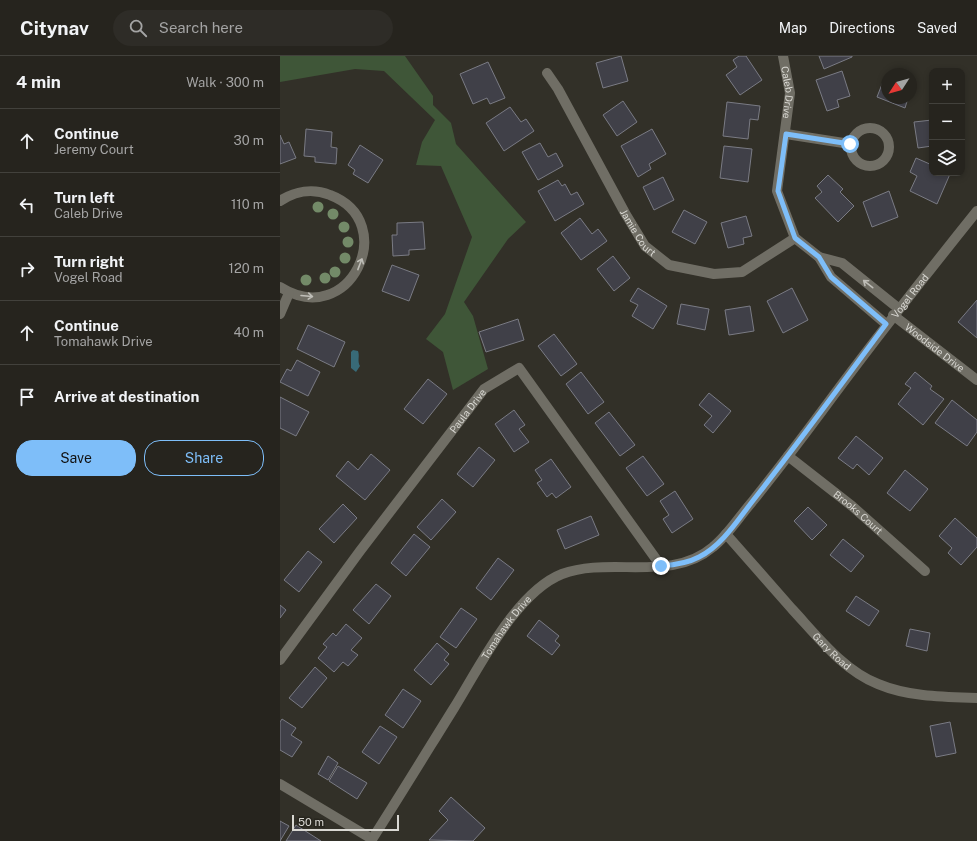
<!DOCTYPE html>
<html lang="en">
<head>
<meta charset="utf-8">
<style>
  :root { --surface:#26241e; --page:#2e2c27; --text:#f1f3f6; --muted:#a4a4a4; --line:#42413c; --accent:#7ebef9 }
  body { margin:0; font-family:"Public Sans",sans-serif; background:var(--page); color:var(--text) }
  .controls { position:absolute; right:12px; top:12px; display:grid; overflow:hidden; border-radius:8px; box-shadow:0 2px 6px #0003 }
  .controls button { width:36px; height:36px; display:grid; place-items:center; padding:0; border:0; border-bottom:1px solid var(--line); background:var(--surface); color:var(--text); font:20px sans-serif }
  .compass { position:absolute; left:601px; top:12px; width:36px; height:36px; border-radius:50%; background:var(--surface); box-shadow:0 2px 6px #0003; rotate:234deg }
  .scale { position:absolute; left:12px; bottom:10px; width:107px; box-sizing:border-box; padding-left:4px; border:2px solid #d9d8d3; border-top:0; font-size:11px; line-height:14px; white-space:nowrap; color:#d9d8d3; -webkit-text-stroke:3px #28261f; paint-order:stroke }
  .stop { position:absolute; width:12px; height:12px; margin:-9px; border:3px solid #7ebef9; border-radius:50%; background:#fff }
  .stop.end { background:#7ebef9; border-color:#fff; box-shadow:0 1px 4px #0008 }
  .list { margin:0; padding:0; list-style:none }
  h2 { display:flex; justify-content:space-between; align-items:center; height:52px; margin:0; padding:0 16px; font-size:17px }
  h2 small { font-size:13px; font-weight:400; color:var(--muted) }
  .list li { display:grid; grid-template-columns:26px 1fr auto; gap:12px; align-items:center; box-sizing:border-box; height:64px; padding:0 16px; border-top:1px solid var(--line) }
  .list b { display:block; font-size:15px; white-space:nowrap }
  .list p { margin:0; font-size:13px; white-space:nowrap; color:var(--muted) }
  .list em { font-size:13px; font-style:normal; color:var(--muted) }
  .actions { display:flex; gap:8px; padding:12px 16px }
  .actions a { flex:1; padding:9px 0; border:1px solid var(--accent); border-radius:16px; text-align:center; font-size:14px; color:var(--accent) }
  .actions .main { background:var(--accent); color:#111 }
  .icon { flex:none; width:22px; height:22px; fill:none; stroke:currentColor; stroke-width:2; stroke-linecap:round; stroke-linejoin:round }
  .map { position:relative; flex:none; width:697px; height:785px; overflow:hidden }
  header { display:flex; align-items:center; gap:24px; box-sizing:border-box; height:56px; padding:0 20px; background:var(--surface); border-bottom:1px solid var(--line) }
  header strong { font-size:19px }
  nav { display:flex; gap:22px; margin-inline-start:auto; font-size:14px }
  .search { width:280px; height:36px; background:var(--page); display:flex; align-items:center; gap:10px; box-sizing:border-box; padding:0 14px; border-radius:22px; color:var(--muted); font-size:15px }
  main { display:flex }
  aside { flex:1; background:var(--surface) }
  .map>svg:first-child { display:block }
  .green { fill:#3f5638 }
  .water { fill:#386a77 }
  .building { fill:#404048; stroke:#7a7b84 }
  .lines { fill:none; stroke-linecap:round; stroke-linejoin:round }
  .minor { stroke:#706e65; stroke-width:10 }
  .tree { fill:#738a68 }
  .oneway { stroke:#bfbeb8 }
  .route { stroke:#7ebef9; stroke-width:5 }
  .labels { text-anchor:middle; stroke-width:3; stroke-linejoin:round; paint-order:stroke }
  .street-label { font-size:10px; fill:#d9d8d3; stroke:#28261f }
</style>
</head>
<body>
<header>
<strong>Citynav</strong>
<div class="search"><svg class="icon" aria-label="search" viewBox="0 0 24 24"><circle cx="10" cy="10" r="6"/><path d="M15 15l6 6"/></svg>Search here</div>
<nav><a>Map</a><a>Directions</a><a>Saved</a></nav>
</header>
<main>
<aside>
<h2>4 min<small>Walk · 300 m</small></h2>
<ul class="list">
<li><svg class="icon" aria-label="ahead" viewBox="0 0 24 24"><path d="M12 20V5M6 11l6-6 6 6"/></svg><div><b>Continue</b><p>Jeremy Court</p></div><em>30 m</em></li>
<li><svg class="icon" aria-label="left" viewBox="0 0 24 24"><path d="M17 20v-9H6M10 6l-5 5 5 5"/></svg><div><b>Turn left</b><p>Caleb Drive</p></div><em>110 m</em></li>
<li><svg class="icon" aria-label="right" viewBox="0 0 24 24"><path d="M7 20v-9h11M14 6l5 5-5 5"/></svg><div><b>Turn right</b><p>Vogel Road</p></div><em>120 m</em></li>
<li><svg class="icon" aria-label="ahead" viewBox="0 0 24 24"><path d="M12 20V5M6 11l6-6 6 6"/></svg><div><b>Continue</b><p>Tomahawk Drive</p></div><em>40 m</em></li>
<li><svg class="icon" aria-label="arrive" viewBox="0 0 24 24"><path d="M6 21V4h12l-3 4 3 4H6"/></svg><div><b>Arrive at destination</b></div></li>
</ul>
<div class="actions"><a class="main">Save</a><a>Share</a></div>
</aside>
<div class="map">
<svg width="697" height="785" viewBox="0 0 697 785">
  <rect width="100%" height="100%" fill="#323028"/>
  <path class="green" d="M0,0H125L153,40V49L171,67L176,88L246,166L228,183L184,246L193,260L208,313L173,334L163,296L146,283L165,258L192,181L161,110L136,109L142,86L155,64L104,15L75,13L0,26Z"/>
  <path class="water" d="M73,294L78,295C80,300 77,305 80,310L76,316L71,312V296Z"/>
  <path class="building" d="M341,0L348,25L323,32L316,7Z
    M459,0H466L482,24L460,39L446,19L457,11L453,4Z
    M539,0H572V1L544,13Z
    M208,6L225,42L210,48L207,42L193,48L180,18Z
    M562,15L570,40L557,44L559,51L547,55L536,24Z
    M604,23H607V42H628L625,52L597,41Z
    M343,45L357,66L337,80L323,59Z
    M447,46L480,50L478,64L470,63L468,83L443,80Z
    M230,51L241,66L246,63L254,75L224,95L206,67Z
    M652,64V90L638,92L634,66Z
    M26,73L52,76L51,91L57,92L56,108L35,106V101L24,100Z
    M372,73L386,98L369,108L371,113L358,121L341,90Z
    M0,79L4,88L9,86L16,102L0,108Z
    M260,87L268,101L276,97L283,110L258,124L242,96Z
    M80,89L103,104L88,127L73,118L75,114L68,109Z
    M444,90L472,93L468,126L440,122Z
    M636,102L652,109V117L670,118L657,148L630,135L637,120L630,116Z
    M548,119L563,133L560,136L574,150L558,166L535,142L542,136L537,130Z
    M383,121L394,144L374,154L363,131Z
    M278,124L282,130L285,128L291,139L297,136L304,148L275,165L258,135Z
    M609,135L618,161L592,171L583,146Z
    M404,154L427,166L415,188L392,176Z
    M466,160L472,180L463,182L464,188L448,192L441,167Z
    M300,162L312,178L318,173L327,185L301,204L281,177Z
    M143,166L145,193L129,194V199L113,200L112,179H117V167Z
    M333,200L350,222L334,235L317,213Z
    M112,209L139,219L129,245L102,235Z
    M358,232L387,250L373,273L352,260L358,249L350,245Z
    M512,232L528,264L503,277L487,245Z
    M697,244V282L678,266Z
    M401,248L429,253L425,274L397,268Z
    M470,250L474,275L449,279L445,254Z
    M238,263L244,284L206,296L199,276Z
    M28,269L65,286L54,311L17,293Z
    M274,278L297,308L281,320L258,290Z
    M17,304L40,316L28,340L0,326L7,313L11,315Z
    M301,316L324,346L308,358L286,328Z
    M635,316L652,330L650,333L664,343L643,369L618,348L631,332L625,328Z
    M148,323L167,338L143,368L124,353Z
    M429,337L451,355L433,377L424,369L432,360L419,349Z
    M0,341L29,356L16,380L0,372Z
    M672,344L697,364V376L687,390L655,367Z
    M234,354L245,369L239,373L249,386L234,396L215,368Z
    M329,356L355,389L340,400L315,367Z
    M576,380L603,402L589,419L577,408L573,413L558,402Z
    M199,391L215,404L193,431L177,418Z
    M91,398L110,414L85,444L56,420L68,405L78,414Z
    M363,400L384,428L367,440L346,412Z
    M271,403L291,431L276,442L272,437L267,441L257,427L262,424L255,414Z
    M625,414L648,433L630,455L607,437Z
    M395,435L413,463L392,477L383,463L389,459L380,445Z
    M162,443L176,456L151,484L137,471Z
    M63,448L77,462L54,487L39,473Z
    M528,451L547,469L532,484L514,465Z
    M311,460L319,479L285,493L277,474Z
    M675,462L697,482V491L681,509L668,497L672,492L659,480Z
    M134,478L150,491L126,520L111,507Z
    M563,483L584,500L571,516L550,499Z
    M28,495L42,506L19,536L4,524Z
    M218,502L234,514L211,544L196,532Z
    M96,528L111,540L89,568L73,554Z
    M576,540L599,555L589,570L566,555Z
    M0,549L6,554L0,562Z
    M181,552L197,563L176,592L160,581Z
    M259,564L279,580L275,585L280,589L272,599L247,580Z
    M66,568L82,582L71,594L78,599L68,610L63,606L54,616L38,602L47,591L43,588L53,577L56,580Z
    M630,573L650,577L647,595L626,590Z
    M157,587L169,598L164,604L169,608L151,629L134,614Z
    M35,611L47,622L22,652L9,642Z
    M123,633L141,645L123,672L105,659Z
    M2,663L16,672L11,679L22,686L12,701L0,694V666Z
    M670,666L676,697L656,701L650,670Z
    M100,670L117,681L99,708L82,696Z
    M48,700L58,707L48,724L38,718Z
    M58,710L87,727L77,743L49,725Z
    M171,741L205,772L193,785L149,784L168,764L159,755Z
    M0,765L9,770L0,785Z
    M16,769L41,785H6Z"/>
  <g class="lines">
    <g class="minor">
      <path id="s1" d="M503,0L510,37L497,135L515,182L539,201L551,221L606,268"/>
      <path id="s2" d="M267,17L278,33L345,157L365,190L389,209L434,218L462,216L515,182"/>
      <circle cx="590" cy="91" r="19"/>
      <path d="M506,78L570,88"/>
      <path d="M0,145C15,135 33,132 50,139C121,166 70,275 0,231"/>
      <path d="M539,201L562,207L618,252"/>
      <path d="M0,258L9,237"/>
      <path id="s3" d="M613,259L697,324"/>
      <path id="s4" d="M508,400L572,450L645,515"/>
      <path id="s5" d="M446,478C468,503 490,528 512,553C538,581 563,614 598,628C629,641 664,641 697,642"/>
      <path id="s6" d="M0,604L80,495L204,333L239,312L381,510"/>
      <path d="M0,728L92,783"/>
      <path id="s7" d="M91,785C119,741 146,697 174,652C199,612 236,536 282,518C330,500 391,527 433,491C448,479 459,461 472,446C496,416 519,386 542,355C592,287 644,221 697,155"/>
    </g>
  </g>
  <g class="tree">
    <circle cx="38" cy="151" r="5.5"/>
    <circle cx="53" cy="158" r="5.5"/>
    <circle cx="64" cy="171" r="5.5"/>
    <circle cx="68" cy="186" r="5.5"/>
    <circle cx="65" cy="202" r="5.5"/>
    <circle cx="55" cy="216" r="5.5"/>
    <circle cx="45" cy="222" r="5.5"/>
    <circle cx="26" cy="224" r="5.5"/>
  </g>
  <defs><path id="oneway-shaft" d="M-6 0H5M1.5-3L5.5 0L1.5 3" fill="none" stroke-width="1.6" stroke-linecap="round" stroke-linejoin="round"/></defs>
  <g class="oneway">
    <use href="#oneway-shaft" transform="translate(80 208) rotate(-69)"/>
    <use href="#oneway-shaft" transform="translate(588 228) rotate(-142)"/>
    <use href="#oneway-shaft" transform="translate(27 240) rotate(5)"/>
  </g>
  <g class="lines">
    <path class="route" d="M381,510C394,509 408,507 419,501C443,489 459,462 475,442C520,385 563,326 606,268L551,221L539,201L515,182L498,135L506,78L570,88"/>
  </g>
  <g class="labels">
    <g class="street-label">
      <text dy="4" stroke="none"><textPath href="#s1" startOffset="37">Caleb Drive</textPath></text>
      <text dy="4" stroke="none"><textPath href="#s2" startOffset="184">Jamie Court</textPath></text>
      <text dy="4" stroke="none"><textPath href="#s7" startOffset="807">Vogel Road</textPath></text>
      <text dy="4" stroke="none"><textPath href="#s3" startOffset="53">Woodside Drive</textPath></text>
      <text dy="4" stroke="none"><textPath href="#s6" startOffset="312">Paula Drive</textPath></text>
      <text dy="4" stroke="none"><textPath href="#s4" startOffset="90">Brooks Court</textPath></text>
      <text dy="4" stroke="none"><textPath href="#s7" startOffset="253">Tomahawk Drive</textPath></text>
      <text dy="4" stroke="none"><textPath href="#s5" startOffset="158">Gary Road</textPath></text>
    </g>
  </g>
</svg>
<div class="controls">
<button>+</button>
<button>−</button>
<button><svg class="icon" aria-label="layers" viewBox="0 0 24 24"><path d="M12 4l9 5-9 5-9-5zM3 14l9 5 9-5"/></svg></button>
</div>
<svg class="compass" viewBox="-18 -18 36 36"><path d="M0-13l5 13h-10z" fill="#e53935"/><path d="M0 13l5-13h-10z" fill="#a4a4a4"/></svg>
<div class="scale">50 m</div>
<div class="stop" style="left:570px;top:88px"></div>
<div class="stop end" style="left:381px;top:510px"></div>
</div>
</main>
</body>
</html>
